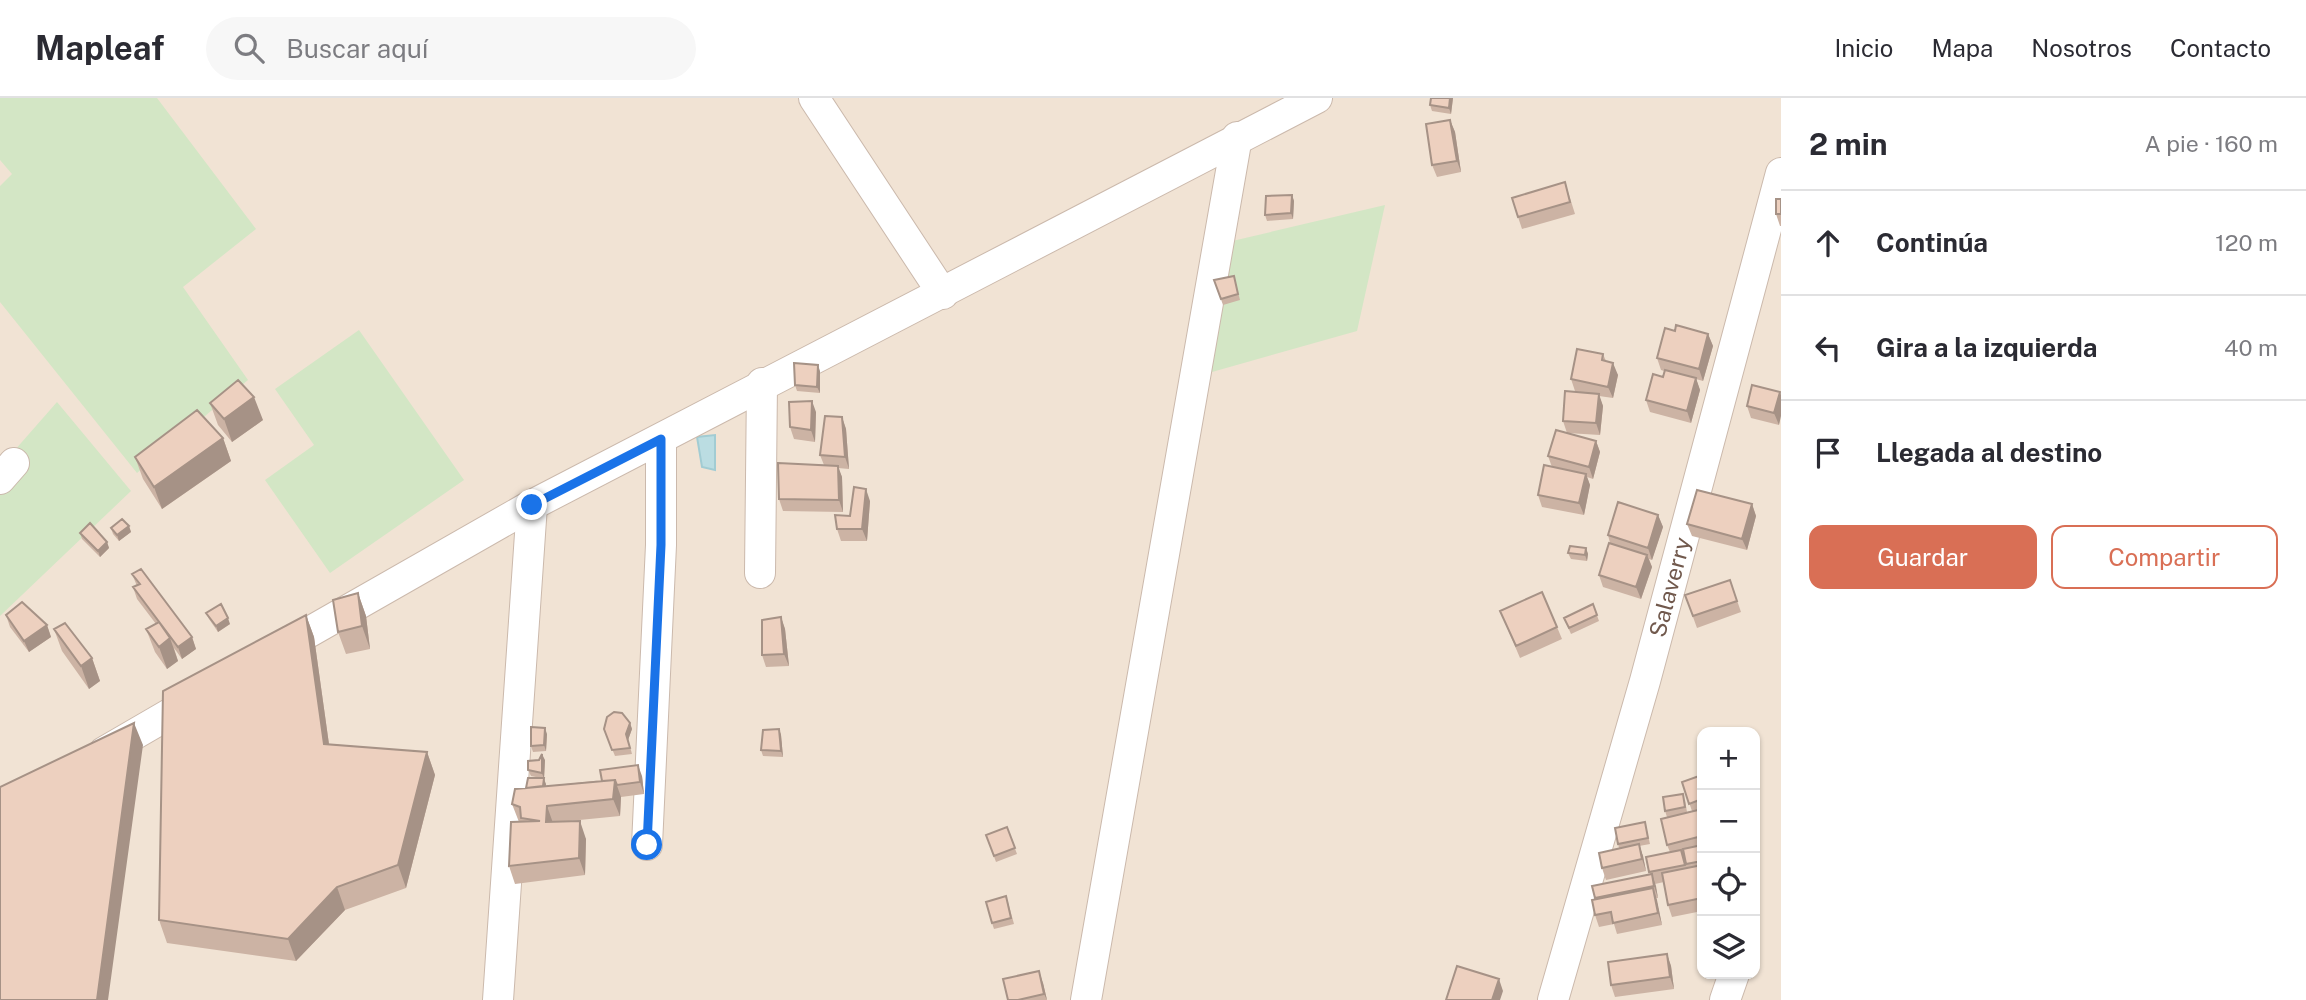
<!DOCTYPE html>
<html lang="es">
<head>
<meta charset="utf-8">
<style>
  :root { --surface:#fff; --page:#f7f7f7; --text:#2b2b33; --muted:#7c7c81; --line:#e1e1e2; --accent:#d96f55 }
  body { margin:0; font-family:"Public Sans",sans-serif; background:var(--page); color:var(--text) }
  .controls { position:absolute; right:21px; bottom:21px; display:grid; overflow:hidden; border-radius:14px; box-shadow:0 2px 5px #0004 }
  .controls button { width:63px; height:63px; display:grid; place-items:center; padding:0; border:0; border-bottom:2px solid var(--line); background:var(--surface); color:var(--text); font:35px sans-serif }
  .stop { position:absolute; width:21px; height:21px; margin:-16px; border:5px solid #1a73e8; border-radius:50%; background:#fff }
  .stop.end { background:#1a73e8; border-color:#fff; box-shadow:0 2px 7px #0008 }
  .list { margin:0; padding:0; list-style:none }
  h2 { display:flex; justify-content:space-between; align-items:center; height:91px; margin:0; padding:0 28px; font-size:30px }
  h2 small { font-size:23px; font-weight:400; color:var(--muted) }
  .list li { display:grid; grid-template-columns:46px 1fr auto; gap:21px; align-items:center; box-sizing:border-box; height:105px; padding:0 28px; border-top:2px solid var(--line) }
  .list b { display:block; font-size:26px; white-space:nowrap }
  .list em { font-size:23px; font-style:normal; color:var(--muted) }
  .actions { display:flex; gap:14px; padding:21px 28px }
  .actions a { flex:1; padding:16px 0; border:2px solid var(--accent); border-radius:14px; text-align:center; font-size:24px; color:var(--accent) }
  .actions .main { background:var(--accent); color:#fff }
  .icon { flex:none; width:38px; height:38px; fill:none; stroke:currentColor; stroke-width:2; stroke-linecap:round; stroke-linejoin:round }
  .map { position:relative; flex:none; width:1781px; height:902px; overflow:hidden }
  header { display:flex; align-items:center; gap:42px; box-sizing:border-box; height:98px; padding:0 35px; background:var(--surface); border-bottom:2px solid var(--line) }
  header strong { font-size:33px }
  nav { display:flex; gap:38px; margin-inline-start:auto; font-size:24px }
  .search { width:490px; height:63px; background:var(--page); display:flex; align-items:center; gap:18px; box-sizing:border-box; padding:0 24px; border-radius:38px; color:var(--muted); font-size:26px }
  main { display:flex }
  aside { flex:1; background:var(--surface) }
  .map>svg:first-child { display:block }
  .residential { fill:#f1e3d4; fill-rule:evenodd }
  .green { fill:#d3e6c5 }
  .water { fill:#bbdde2; stroke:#a2ccd3; stroke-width:2 }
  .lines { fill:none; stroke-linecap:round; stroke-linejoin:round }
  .minor-casing { stroke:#cbb9ac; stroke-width:32 }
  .minor { stroke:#fff; stroke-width:30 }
  .wall { fill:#ccb3a4 }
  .shaded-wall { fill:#a69286 }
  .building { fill:#edd0bf; stroke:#a69286; stroke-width:2 }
  .route { stroke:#1a73e8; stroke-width:9 }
  .labels { text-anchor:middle; stroke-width:6; stroke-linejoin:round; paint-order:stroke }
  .street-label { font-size:23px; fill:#71594d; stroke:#fdf6eb }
</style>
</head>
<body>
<header>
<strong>Mapleaf</strong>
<div class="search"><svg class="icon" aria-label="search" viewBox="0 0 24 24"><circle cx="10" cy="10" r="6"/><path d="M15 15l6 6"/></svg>Buscar aquí</div>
<nav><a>Inicio</a><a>Mapa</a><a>Nosotros</a><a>Contacto</a></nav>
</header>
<main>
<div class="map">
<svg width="1781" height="902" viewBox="0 0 1781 902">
  <rect width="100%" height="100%" fill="#faf1e5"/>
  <path class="residential" d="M0,0H1781V902H0ZM1702,634H1755V876H1702Z"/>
  <path class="green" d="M0,0H157L256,131L183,189L248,282L137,375L0,204V88L12,76L0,62Z
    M1385,107L1357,233L1205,276L1228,144Z
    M359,232L464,382L330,475L265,382L314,347L275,291Z
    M57,304L131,393L0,518V369Z"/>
  <path class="water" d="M715,337V372L702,369L697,339Z"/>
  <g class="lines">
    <defs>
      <g id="minor">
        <path d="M814,0L943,196"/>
        <path d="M0,381L14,365"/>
        <path d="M760,475L762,285"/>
        <path d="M276,553L532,407L1317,0"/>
        <path d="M104,654L197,600"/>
        <path d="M647,747L661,447V341"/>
        <path d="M498,902L532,407"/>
        <path d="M1086,902L1237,39"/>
        <path id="s1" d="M1553,902L1645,583L1781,75"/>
        <path d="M1725,902L1734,876"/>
      </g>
    </defs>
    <use href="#minor" class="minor-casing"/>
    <use href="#minor" class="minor"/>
  </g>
  <path class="wall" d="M1431,0H1453L1451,16L1432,13L1430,7Z
    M1450,22L1455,34L1461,74L1437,79L1432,67Z
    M1565,84L1575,116L1522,131L1518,119Z
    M1292,97L1294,103L1293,121L1267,123L1265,117Z
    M1781,101V128H1780L1776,116Z
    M1234,178L1240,202L1223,207L1214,182Z
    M1675,233L1708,236L1713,248L1703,283L1696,281L1700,292L1691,325L1650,314L1646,302L1663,279L1664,273L1661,272L1657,260Z
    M1603,256L1606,263L1618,277L1613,300L1599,298L1603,308L1600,337L1567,335L1563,323L1585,295L1575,293L1571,281Z
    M820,273V295L797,293L795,287Z
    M1781,297L1779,327L1751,320L1747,308Z
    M210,305L263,322L232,344L218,327Z
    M816,314L815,344L794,341L790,329Z
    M842,319L846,331L849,371L838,370L842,379L843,414L783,413L779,401L824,367L820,357Z
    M223,340L231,363L162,411L143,381L135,359Z
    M1596,343L1600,354L1593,381L1587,379L1590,387L1584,417L1542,409L1538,397L1552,369L1548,358Z
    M870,403L867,443H841L837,431L850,418Z
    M1752,406L1756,418L1747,452L1692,438L1687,426Z
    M1658,417L1663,429L1652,462L1649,461L1652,469L1641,501L1603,489L1599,477L1610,445L1608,437Z
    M129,428L131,434L119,443L113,436L111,430Z
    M80,435L107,444L109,450L100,459L82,441Z
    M1586,450L1588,456L1587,463L1571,461L1568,455Z
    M132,476L192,539L196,551L182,561L174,550L178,563L167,571L155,554L146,531L156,526L137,501L133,489L137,488Z
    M1730,482L1741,514L1697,530L1685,497Z
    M358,495L366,518L370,551L346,556L338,534Z
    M1593,506L1599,523L1571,536L1564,520Z
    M1500,513L1557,529L1562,541L1520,560Z
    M206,515L230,526L218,534L209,521Z
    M6,517L47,527L51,539L29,554L10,529Z
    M306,517L314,539L329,646L427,654L435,677L406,790L345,812L296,863L167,845L159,822Z
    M781,519L785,531L789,568L766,569L762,557Z
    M54,531L92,560L100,583L89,591L62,553Z
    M630,625L632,631L628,642L632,656L615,658L604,631Z
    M779,631L781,637L783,659L763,658L761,652Z
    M547,636L546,653L533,654L531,648Z
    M545,662L544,681L546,688L642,678L644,696L621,699L620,718L569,723L586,741L585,777L515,786L509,768L519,724L512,706L526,690L541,680L531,678L528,672Z
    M1702,677V813L1672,819L1668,807L1664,784L1655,786L1658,800H1656L1662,827L1617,836L1614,826L1599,829L1595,817L1596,802L1592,788L1650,777L1646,759L1670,754L1667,747V719L1665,713L1685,702L1687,714L1692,713L1682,684Z
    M1645,724L1650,746L1639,748L1643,758L1646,773L1606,782L1602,770L1619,750L1618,746Z
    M1007,729L1017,756L996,764L986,737Z
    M1008,804L1014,826L994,831L992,825Z
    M1667,856L1671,868L1674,891L1615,899L1611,887Z
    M1043,885L1047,902H1008Z"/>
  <path class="shaded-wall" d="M1450,0H1453L1451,16L1449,10Z
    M1450,22L1455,34L1461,74L1457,63Z
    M1292,97L1294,103L1293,121L1291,115Z
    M1708,236L1713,248L1703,283L1699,271Z
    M1613,265L1618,277L1613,300L1608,289Z
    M818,267L820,273V295L817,289Z
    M1696,280L1700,292L1691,325L1687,313Z
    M1780,294L1781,297V318L1779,327L1774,315Z
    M1599,296L1603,308L1600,337L1596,325Z
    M254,299L263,322L232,344L224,321Z
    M812,303L816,314L815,344L811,332Z
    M842,319L846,331L849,371L845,359Z
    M223,340L231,363L162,411L154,389Z
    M1596,343L1600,354L1593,381L1589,369Z
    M838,368L842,379L843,414L839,402Z
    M1586,376L1590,387L1584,417L1579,405Z
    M866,391L870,403L867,443L862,431Z
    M1752,406L1756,418L1747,452L1742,441Z
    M1658,417L1663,429L1652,462L1648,450Z
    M129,428L131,434L119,443L117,437Z
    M107,444L109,450L100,459L98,453Z
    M1586,450L1588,456L1587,463L1585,457Z
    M1647,457L1652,469L1641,501L1636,489Z
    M358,495L366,518L370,551L362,528Z
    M306,517L314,539L332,668L324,646Z
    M781,519L785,531L789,568L784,556Z
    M228,520L230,526L218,534L216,528Z
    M47,527L51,539L29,554L24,543Z
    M192,539L196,551L182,561L178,549Z
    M170,540L178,563L167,571L159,549Z
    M92,560L100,583L89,591L81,568Z
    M134,625L143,647L108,902H97Z
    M630,625L632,631L628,642L632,656L626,636Z
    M545,630L547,636L546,653L544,647Z
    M779,631L781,637L783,659L781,653Z
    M427,654L435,677L406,790L398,767Z
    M542,656L545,662L544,681L546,686L545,700L542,694L544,681L542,675Z
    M638,667L642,678L644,696L640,684Z
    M615,682L621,699L620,718L613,701Z
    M547,708L553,725L546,724Z
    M580,723L586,741L585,777L579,760Z
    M1639,746L1643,758L1646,773L1642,761Z
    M1652,776L1656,788L1658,800L1654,788Z
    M337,789L345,812L296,863L288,841Z
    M1653,790L1657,802L1662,827L1658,815Z
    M1667,856L1671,868L1674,891L1670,879Z
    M1039,873L1043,885L1047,902L1044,896Z
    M1499,881L1503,893L1500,902H1492Z"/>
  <path class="building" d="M1431,0H1450L1449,10L1430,7Z
    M1450,22L1457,63L1432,67L1426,26Z
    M1565,84L1570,104L1518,119L1512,100Z
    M1292,97L1291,115L1265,117L1266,98Z
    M1776,101H1781V116H1776Z
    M1234,178L1238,196L1221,201L1214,182Z
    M1676,227L1708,236L1699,271L1657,260L1665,230L1675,233Z
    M1577,251L1603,256L1602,262L1613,265L1608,289L1571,281Z
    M794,265L818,267L817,289L795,287Z
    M1665,272L1696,280L1687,313L1646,302L1653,276L1663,279Z
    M238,282L254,299L224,321L210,305Z
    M1752,287L1780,294L1774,315L1747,308Z
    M1565,293L1599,296L1596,325L1563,323Z
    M812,303L811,332L790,329L789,304Z
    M197,312L223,340L154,389L135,359Z
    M825,318L842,319L845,359L820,357Z
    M1556,332L1596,343L1589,369L1548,358Z
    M778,365L838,368L839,402L779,401Z
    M1544,367L1586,376L1579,405L1538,397Z
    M854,389L866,391L862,431H837L835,417L850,418Z
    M1697,392L1752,406L1742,441L1687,426Z
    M1618,404L1658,417L1648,450L1608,437Z
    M122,421L129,428L117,437L111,430Z
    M90,425L107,444L98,453L80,435Z
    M1609,445L1647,457L1636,489L1599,477Z
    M1570,448L1586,450L1585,457L1568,455Z
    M141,471L192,539L178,549L133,489L140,486L132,476Z
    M1730,482L1737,503L1693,518L1685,497Z
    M1542,494L1557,529L1516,548L1500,513Z
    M358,495L362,528L338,534L333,502Z
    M22,504L47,527L24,543L6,517Z
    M221,506L228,520L216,528L206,515Z
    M1593,506L1597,517L1569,530L1564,520Z
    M306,517L324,646L427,654L398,767L337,789L288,841L159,822L163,593Z
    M781,519L784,556L762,557V522Z
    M159,524L170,540L159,549L146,531Z
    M65,525L92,560L81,568L54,531Z
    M614,614L622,615L630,625L626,636L630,650L612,652L604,631L607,619Z
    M134,625L97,902H0V689Z
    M531,629L545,630L544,647L531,648Z
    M779,631L781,653L761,652L763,632Z
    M542,656V675L528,672V663L539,662Z
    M638,667L640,684L617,687L615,682L602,683L600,672Z
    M1702,677V701L1689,706L1682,684Z
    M528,680H544L543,688L526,690Z
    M615,682L613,701L547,708L546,724L580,723L579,760L509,768L511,724L540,723L521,720L520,709L512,706L515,691Z
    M1683,696L1685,709L1665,713L1663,699Z
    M1702,711V738L1667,747L1661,721Z
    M1645,724L1648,740L1618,746L1615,730Z
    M1007,729L1015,750L994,758L986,737Z
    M1639,746L1642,761L1602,770L1599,755Z
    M1702,747V763L1686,766L1683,751Z
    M1681,752L1685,767L1649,774L1646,759Z
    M1702,767V800L1668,807L1662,775Z
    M1652,776L1654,788L1595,800L1592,788Z
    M1653,790L1658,815L1613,825L1611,814L1595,817L1592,802Z
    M1006,798L1011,820L992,825L986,804Z
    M1667,856L1670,879L1611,887L1608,864Z
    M1457,868L1499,881L1492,902H1446Z
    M1039,873L1044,896L1018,902H1008L1003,881Z"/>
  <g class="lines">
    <path class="route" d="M532,407L661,341V447L647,747"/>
  </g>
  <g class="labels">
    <g class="street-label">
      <text dy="8" stroke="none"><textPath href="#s1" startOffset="429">Salaverry</textPath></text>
    </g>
  </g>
</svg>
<div class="controls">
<button>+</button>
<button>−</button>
<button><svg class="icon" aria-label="locate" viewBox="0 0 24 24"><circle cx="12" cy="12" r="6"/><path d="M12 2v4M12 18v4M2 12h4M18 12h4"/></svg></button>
<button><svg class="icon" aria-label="layers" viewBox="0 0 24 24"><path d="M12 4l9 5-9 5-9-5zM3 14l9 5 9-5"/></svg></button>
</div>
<div class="stop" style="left:647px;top:747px"></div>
<div class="stop end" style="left:532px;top:407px"></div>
</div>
<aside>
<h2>2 min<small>A pie · 160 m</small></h2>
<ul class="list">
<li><svg class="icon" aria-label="ahead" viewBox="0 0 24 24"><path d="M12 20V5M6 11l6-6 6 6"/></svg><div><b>Continúa</b></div><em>120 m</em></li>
<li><svg class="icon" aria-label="left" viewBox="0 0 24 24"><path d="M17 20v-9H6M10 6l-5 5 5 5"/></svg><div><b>Gira a la izquierda</b></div><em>40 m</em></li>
<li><svg class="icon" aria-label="arrive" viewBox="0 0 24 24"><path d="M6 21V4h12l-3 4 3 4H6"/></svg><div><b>Llegada al destino</b></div></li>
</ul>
<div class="actions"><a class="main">Guardar</a><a>Compartir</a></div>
</aside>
</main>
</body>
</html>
